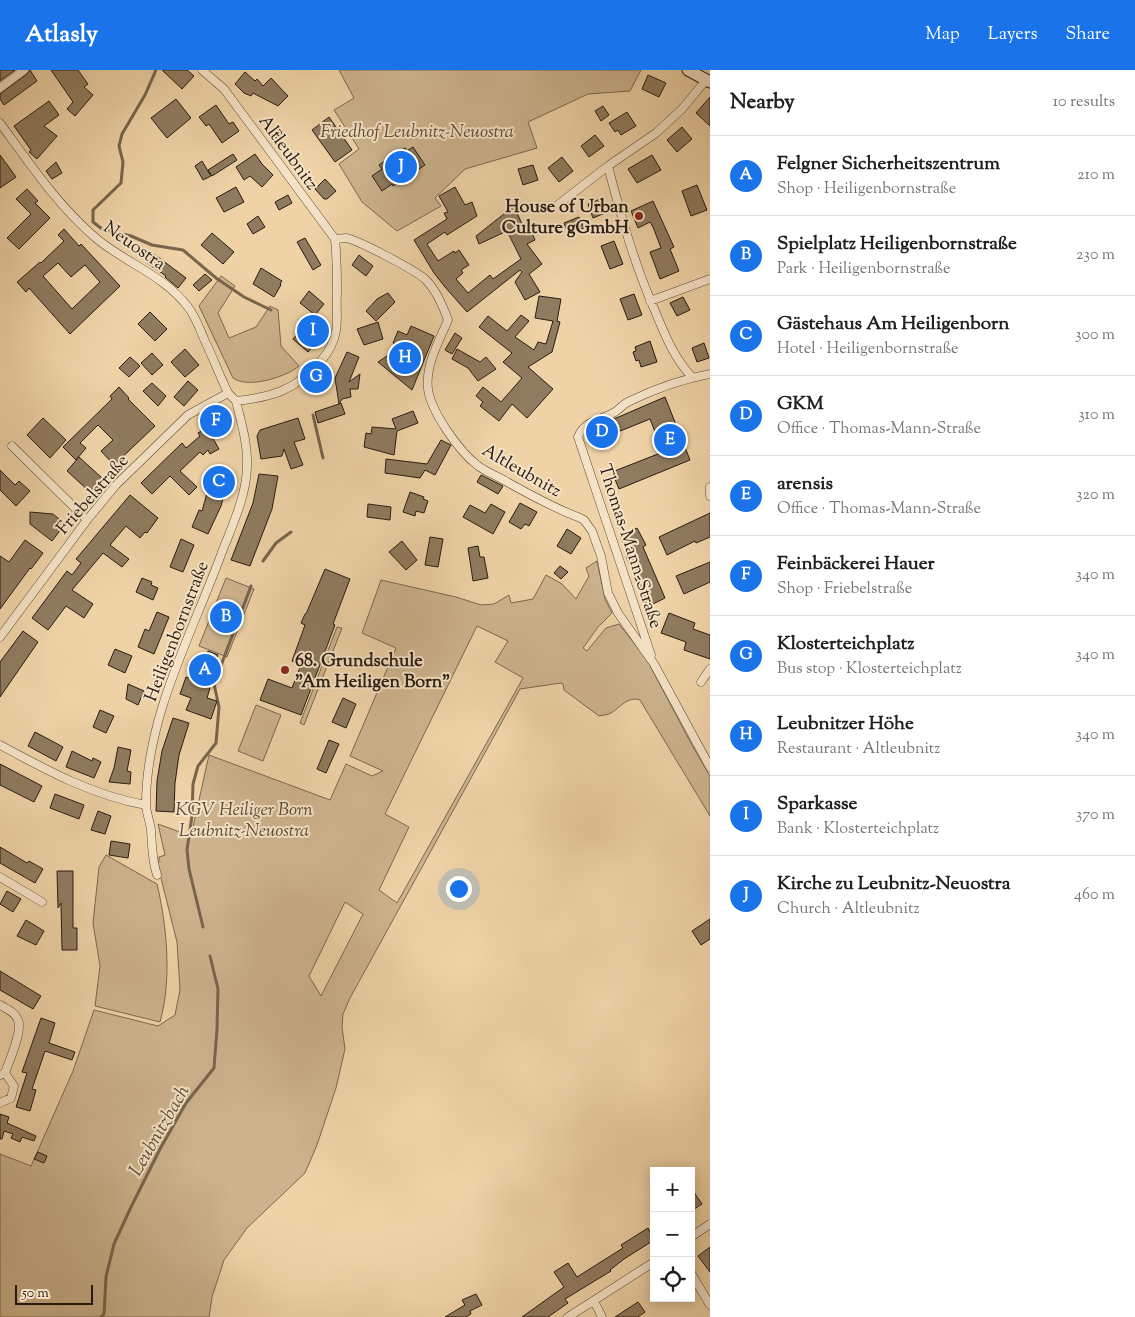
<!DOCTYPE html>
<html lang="en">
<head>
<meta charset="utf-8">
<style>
  :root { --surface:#fff; --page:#f6f6f6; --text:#202124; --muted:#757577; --line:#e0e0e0; --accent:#1a73e8 }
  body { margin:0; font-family:"Sorts Mill Goudy",serif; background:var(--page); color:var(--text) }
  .controls { position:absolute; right:15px; bottom:15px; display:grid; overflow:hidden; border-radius:0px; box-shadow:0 2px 12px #0003 }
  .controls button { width:45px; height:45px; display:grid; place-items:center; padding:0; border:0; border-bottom:1px solid var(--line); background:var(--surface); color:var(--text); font:25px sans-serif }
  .scale { position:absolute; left:15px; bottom:12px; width:78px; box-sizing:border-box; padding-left:5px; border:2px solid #281c11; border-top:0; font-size:14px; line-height:18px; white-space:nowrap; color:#281c11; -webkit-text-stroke:4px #f5e2c6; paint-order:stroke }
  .you { position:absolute; left:458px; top:818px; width:18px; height:18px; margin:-12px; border:4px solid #fff; border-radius:50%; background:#1a73e8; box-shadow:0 0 0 8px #1a73e833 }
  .badge { display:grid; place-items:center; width:32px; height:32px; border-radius:50%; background:var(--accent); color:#fff; font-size:16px; font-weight:700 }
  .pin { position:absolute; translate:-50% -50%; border:2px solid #fff; box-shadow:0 1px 5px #0006 }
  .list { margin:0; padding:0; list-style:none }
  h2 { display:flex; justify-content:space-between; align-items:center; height:65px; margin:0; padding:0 20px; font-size:21px }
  h2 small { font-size:16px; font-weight:400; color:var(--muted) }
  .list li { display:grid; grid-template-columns:32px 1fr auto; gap:15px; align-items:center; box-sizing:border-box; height:80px; padding:0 20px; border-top:1px solid var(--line) }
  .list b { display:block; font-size:19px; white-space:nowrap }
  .list p { margin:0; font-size:16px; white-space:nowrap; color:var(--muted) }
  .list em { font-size:16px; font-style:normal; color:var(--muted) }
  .icon { flex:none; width:28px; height:28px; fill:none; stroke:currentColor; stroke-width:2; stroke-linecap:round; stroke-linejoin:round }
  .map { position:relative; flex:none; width:710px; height:1247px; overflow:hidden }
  header { display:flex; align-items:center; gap:30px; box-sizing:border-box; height:70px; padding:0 25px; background:var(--accent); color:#fff }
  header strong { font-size:24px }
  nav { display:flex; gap:28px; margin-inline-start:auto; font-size:18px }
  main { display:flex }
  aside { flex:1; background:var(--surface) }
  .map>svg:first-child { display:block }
  .green { fill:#cdb48e; stroke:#7a6850; fill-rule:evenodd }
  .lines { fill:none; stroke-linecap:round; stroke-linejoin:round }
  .stream { stroke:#77654c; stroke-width:3 }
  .building { fill:#8f7b5f; stroke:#281c11; fill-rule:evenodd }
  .street-casing { stroke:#5a4a36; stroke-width:9 }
  .secondary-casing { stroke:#281c11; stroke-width:13 }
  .street { stroke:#f5e2c6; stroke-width:8 }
  .secondary { stroke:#f5e2c6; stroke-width:11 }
  .poi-dot { fill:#8f2418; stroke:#f5e2c6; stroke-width:2 }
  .labels { text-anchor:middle; stroke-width:4; stroke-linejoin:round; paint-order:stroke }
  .park-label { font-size:18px; font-style:italic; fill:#5a4a36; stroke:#f5e2c6 }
  .street-label { font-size:18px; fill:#281c11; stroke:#f5e2c6 }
  .poi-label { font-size:18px; font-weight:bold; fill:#281c11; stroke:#f5e2c6; text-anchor:end }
  .water-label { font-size:19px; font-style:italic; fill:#5c4c39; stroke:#f5e2c6 }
</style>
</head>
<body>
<header>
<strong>Atlasly</strong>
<nav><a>Map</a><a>Layers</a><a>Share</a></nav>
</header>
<main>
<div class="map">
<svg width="710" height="1247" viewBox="0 0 710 1247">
  <rect width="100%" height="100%" fill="#efd3a7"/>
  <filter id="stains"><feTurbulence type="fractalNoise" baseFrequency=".004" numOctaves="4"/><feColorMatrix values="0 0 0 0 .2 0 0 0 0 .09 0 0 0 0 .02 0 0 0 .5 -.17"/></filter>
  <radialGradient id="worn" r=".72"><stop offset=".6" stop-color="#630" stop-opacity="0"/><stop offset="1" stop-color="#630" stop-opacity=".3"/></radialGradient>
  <path class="green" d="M339,0H641L630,21L588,24L528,52L537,78L465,99L435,128L441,136L397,161L362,132L339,94L359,79L334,40L354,28Z
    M221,206L235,216L218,243L229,268L256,257L270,236L278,240L281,276L299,296C286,307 248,319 233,308L199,236Z
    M597,491L605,529L612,543L598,557L583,578L587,581L606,558L619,554L647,590L693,677L710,706V746L640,630C627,626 621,637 611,643C607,645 603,645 599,646L564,620L563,614L561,613L520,619L350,928L343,944L342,957L345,979L336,1018L317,1075L305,1103L247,1158L224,1190L212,1227L209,1247H0V1084L31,1096L73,1001L94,940L158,956L175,945L180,920L177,872L157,792H159V787L165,785L158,754L191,766L209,685L330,730L346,694L372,706L383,701L350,686L396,578L362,563L381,510L456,527L481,535L494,534L509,525L511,533L533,529L546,505L562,514L576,529L589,506L586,498ZM477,556L508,571L495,592L523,608L397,833L379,820L409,757L385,744ZM345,832L363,844L321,926L309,906Z
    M226,508L254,519L227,587L199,576Z
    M337,557L342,558L304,655L300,653Z
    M256,635L281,645L263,691L238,681Z
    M106,785L157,814C167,856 172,910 160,952L95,936L100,896L93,853L99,797Z"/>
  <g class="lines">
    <path class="stream" d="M156,0L145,25L122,64L119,76L123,92L121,113L93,140V152L102,159L131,166L152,175L183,180L216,208L244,227L271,240
      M313,345L323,388
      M263,491L276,473L291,462
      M203,857L189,799L187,780L192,746L193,714L198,696L216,673L219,637L214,614L251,516
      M101,1247L104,1244L106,1207L114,1174L131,1137L160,1079L186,1033L214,998L217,959L218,919L210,886"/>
  </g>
  <path class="building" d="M0,0H15L0,11Z
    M30,0L37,11L4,35L0,29V24L27,4Z
    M51,0H78L88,14L84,17L93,25L75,46L67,39L73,32Z
    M162,0H187L194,6L182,19Z
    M245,2L255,11L257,9L263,16L271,8L288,26L278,36L253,23L251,26L244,23L235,14Z
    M648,5L666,13L659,27L642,19Z
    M710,27V56L696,43Z
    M176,29L191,48L167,68L151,48Z
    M49,31L59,45L44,56L57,66L37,89L29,82L31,80L14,56Z
    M216,35L229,54L233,52L239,61L222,73L209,54L206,56L199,47Z
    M603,36L609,45L601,51L595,41Z
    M627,42L636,56L621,65L618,60L615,62L609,53Z
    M329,47L352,80L335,92L312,60Z
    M277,56L282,63L273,70L268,63Z
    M682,57L692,69L677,82L667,70Z
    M595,65L604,76L589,87L581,76Z
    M413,77L425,95L393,116L392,114L382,121L372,106L382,99L379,95L405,78L407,81Z
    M233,84L237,90L212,106L208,100Z
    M255,84L262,94L273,105L262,117L250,106L244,110L236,97Z
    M0,85L16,107L0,118Z
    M652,85L661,100L637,113L628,99Z
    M562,87L573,101L559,112L548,98Z
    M202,91L211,106L203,110L195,96Z
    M56,92L62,103L52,109L46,101Z
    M533,95L538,110L523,115L518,99Z
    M325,109L336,121L327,129H324L315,119Z
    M697,115L707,140L691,146L682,121Z
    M236,117L244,132L224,142L216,128Z
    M455,117L465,135L472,132L477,146L447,165L445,162L427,174L438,191L454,181L455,183L459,180L469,195L461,200L463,203L456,209L468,223L490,205L493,209L521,189L507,161L479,174L476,166L514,136L526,163L531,161L535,170L527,174L542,194L529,204L540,222L525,230L515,212L522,202L520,200L467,242L445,217L434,203L414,170L447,149L444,143L448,142L439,126Z
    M27,119L38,131L35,133L50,148L19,179L7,168L31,144L16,129Z
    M288,125L292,133L279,140L275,132Z
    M600,129L605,143L593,148L588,134Z
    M653,131L674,177L670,179L679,201L660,209L650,182L661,178L653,157L650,152L638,158L631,141Z
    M258,146L265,157L253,164L247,154Z
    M579,147L584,158L568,164L564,153Z
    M64,159L79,176L81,174L120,216L70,264L29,218L26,222L17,212L40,192L41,193L64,171L58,165ZM58,193L71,207L85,195L100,212L72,239L43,206Z
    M212,163L234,182L223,194L201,175Z
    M305,168L321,195L313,200L297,172Z
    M614,171L623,194L610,199L601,176Z
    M154,184L186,208L178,218L165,207L166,206L147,193Z
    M359,185L373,196L366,206L352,195Z
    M261,198L282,211L280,214L281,215L274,227L253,214Z
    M205,204L212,210L199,221L193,215Z
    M309,221L324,234L315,245L300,233Z
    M388,223L395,232L376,251L366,241L377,229Z
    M634,224L642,245L628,250L620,229Z
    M539,226L561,229L557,251L560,252L552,282L528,297L553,319L527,348L512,334L499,351L480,336L483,332L476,326L483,317L501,332L522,308L503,292L512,283L479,257L488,246L507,261L521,245L529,251L515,267L534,280L538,272L546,274L553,251L535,248Z
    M683,227L690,240L677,246L670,233Z
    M150,242L167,259L155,271L138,254Z
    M311,248L326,262L308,282L293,269Z
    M378,252L383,269L364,275L357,259Z
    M411,256L434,266L412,320L378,292L387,286L388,287L389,285L401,276L393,273L398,261L407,265Z
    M455,263L462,268L452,284L445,280Z
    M650,271L657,292L641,297L639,290L636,291L633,282L636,281L635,277Z
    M704,273L709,288L697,292L692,278Z
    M185,279L199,295L185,307L171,292Z
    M457,279L480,292L486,287L496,299L478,311L468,298L452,289Z
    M347,282L359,287L349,312L360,304L358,319H350L351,327L342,329L339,334L341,333L345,344L318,353L315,342L339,334L335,308Z
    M152,283L163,295L152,305L141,293Z
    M130,287L140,296L129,307L119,298Z
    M188,311L198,320L184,336L174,327Z
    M152,313L166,326L158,336L143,321Z
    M119,317L129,328L128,329L155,356L114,395L101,381L113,370L98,355L80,373L86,378L76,390L63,377L112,329L110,326Z
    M665,327L690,390L619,419L612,402L663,382L650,349L598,370L593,358Z
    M413,341L418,353L397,361L394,385L364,377L366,363L371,364L372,357L396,359L392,349Z
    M213,342L223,358L211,365L219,379L210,384L208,380L203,385L200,382L180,401L197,417L189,425L170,406L152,424L141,413L182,373L186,378L200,366L198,363L207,358L202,349Z
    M43,348L66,370L50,388L27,365Z
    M298,348L305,369L294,372L303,395L291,399L284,379L282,386L261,389L257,366L260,360Z
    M441,370L451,375L435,405L425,400L420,408L385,403L386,389L427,394Z
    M79,387L102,408L90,422L67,401Z
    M0,400L15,415L19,411L30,421L16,436L0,420Z
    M213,402L229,406L221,436L208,464L192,457L199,440L202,441Z
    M259,404L278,406L272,439L250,496L231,490L253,433Z
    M481,405L503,416L498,424L477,412Z
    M410,422L424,427L423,429L428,431L424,443L416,441L415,446L403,442Z
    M130,425L158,448L147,463L145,462L140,468L126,456L110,475L129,489L122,497L103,483L72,520L93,534L84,548L66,536L48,560L32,548L67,501L72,505L81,493L76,489Z
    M520,433L537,442L529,456L525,454L521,459L509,452Z
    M368,434L391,437L390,450L367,447Z
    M491,434L505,442L493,464L463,447L470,435L485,443Z
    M30,442L53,444L65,454L52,471L30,454Z
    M710,443V467L696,473L695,471L667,485L659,467Z
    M637,458L646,475L643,477L665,528L647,537L626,486L628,484L620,466Z
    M567,459L581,468L571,484L557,476Z
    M430,467L443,469L438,497L425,495Z
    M181,469L194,475L183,502L170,497Z
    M25,470L43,483L31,499L30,498L0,539V486L9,492Z
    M402,471L417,490L406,500L389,482Z
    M478,476L480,487H484L488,508L473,511L468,478Z
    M710,492V512L684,524L676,506Z
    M560,496L568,502L561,509L554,503Z
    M325,499L350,509L333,554L335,555L301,645L260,630L268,609L292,618L301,595L292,591L305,555L301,553L305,544H306Z
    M142,508L152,512L151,515L158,518L153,530L136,522Z
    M157,542L169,547L154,584L138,577L145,559L149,561Z
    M669,543L695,553L693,559L710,565V589L684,580L686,572L661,563Z
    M23,561L38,572L0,627V592Z
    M115,579L132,586L125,603L108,595Z
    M208,581L218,585L206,617L210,618L207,628L217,631L211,649L186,640L191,628L180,624L186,607L197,611Z
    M128,614L144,621L138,635L126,629Z
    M343,628L356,634L346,658L332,652Z
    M100,640L114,646L106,663L93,657Z
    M173,648L189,653L179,685L175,713L174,742L156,741L157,711L162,681Z
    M35,662L63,677L56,691L28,676Z
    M329,670L339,674L326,703L317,699Z
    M118,677L131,680L127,701L131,702L130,714L109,712L114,698Z
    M72,681L92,691L93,688L101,692L94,708L66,697Z
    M0,694L42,716L34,732L0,715Z
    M55,724L84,735L79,749L50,738Z
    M98,741L111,746L105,764L91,760Z
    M111,771L130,774L128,788L109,785Z
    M0,777L27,793L29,791L43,799L35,813L0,793Z
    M57,801H73V858H77V880H62L61,833L58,838Z
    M7,821L21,829L13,842L0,834Z
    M710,849V869L701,875L692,861Z
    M26,850L44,861L36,875L17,866Z
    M0,901L41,926L33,939L0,920Z
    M41,948L55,953L49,973L75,982L72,990L45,981L32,1019L36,1020L30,1041L16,1037L27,1003L22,1002Z
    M0,1044L9,1047L7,1053L36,1066L34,1071L22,1067L20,1072L11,1068L13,1064L4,1061L2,1069H0Z
    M38,1082L47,1086L44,1093L34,1089Z
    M691,1118L702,1134L691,1141Z
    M648,1158L654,1170L624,1189L610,1200L611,1201L565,1229L568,1233L548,1247H522L564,1217L554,1202L568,1193L577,1207L623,1178L621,1175Z
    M710,1177V1202L698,1186Z
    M476,1224L482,1235L470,1241L471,1244L466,1247H445L465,1235L462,1230Z
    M638,1232L645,1242L638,1247H615Z"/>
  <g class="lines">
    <defs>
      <path id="street" d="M202,0L224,19L335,169C337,187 337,205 337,223C336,235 338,249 336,261C334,273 328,283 320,292C296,320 272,327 236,331
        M0,18L24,0
        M0,53C30,94 58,136 97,169C126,193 165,206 188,237C196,247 200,260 205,271C213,288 220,306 228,323L236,331
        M608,96C621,146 634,193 655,241C665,265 674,288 692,307
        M559,134L608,96L656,63L682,39L706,10
        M335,169C338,169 343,168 346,168C358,170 417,201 426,210C437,221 443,236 448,250C439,271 425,296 428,319C431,342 459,381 477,395C483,400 492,404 500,408C525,422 551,437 578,447L584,450L592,461L601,486L608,523L618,543L654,594L710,697
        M650,231L710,209
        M12,376L87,450
        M710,417V426
        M0,567L87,450L116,415L188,345L228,323
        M651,585L578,367C585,350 601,350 615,342C620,339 624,333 630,331C655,319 683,309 710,304
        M701,612L710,599
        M0,675C46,700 94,726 146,735
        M157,805C152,791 152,775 151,760C150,751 146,743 146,734C146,646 193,562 222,482C233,454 247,424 247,395C248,374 241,352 236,331
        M0,807L42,832
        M0,935C7,939 15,942 18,950C23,961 9,991 5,1003L0,1005
        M0,1033L11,1028L14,1016L5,1003
        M691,1167L710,1154
        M691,1203L710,1235
        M594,1231L602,1247
        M568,1247L654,1192"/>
      <path id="secondary" d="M688,0L710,12"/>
    </defs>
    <use href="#street" class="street-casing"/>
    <use href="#secondary" class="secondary-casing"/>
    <use href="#street" class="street"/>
    <use href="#secondary" class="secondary"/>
  </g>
  <g class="poi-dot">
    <circle cx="639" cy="146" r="5"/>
    <circle cx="285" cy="600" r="5"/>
  </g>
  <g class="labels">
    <g class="park-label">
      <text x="417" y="67">Friedhof Leubnitz-Neuostra</text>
      <text x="244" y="745">KGV Heiliger Born<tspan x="244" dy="21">Leubnitz-Neuostra</tspan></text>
    </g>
    <g class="street-label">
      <text transform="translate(289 82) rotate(54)" y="6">Altleubnitz</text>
      <text transform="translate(135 175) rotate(35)" y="6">Neuostra</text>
      <text transform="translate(522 400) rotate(30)" y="6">Altleubnitz</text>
      <text transform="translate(92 424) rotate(-49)" y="6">Friebelstraße</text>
      <text transform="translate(631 476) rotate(72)" y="6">Thomas-Mann-Straße</text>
      <text transform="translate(176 561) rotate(-69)" y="6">Heiligenbornstraße</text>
    </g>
    <g class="poi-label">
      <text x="629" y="142">House of Urban<tspan x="629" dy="21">Culture gGmbH</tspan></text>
      <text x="295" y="596" text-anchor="start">68. Grundschule<tspan x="295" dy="21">"Am Heiligen Born"</tspan></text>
    </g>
    <g class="water-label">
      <text transform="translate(158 1060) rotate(-60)" y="7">Leubnitzbach</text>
    </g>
  </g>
  <rect width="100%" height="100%" filter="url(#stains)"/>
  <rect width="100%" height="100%" fill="url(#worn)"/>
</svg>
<div class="controls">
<button>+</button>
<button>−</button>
<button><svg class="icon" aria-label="locate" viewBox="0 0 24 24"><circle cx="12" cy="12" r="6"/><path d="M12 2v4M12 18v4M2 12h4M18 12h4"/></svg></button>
</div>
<div class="scale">50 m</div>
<div class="you"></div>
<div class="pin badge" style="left:205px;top:600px">A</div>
<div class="pin badge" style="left:226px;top:547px">B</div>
<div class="pin badge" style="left:219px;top:412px">C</div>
<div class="pin badge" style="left:602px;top:362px">D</div>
<div class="pin badge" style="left:670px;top:370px">E</div>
<div class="pin badge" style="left:216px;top:351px">F</div>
<div class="pin badge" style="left:316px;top:307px">G</div>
<div class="pin badge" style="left:405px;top:288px">H</div>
<div class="pin badge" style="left:313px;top:261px">I</div>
<div class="pin badge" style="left:401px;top:97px">J</div>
</div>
<aside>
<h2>Nearby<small>10 results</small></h2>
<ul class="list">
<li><span class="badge">A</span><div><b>Felgner Sicherheitszentrum</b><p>Shop · Heiligenbornstraße</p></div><em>210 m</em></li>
<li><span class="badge">B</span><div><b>Spielplatz Heiligenbornstraße</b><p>Park · Heiligenbornstraße</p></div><em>230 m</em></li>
<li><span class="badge">C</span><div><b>Gästehaus Am Heiligenborn</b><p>Hotel · Heiligenbornstraße</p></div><em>300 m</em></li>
<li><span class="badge">D</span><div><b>GKM</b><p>Office · Thomas-Mann-Straße</p></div><em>310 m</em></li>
<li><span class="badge">E</span><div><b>arensis</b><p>Office · Thomas-Mann-Straße</p></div><em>320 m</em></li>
<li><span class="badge">F</span><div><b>Feinbäckerei Hauer</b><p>Shop · Friebelstraße</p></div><em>340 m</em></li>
<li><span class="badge">G</span><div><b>Klosterteichplatz</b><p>Bus stop · Klosterteichplatz</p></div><em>340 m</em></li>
<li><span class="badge">H</span><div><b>Leubnitzer Höhe</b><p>Restaurant · Altleubnitz</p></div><em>340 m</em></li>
<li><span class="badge">I</span><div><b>Sparkasse</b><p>Bank · Klosterteichplatz</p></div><em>370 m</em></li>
<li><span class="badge">J</span><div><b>Kirche zu Leubnitz-Neuostra</b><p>Church · Altleubnitz</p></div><em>460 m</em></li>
</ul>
</aside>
</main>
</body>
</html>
